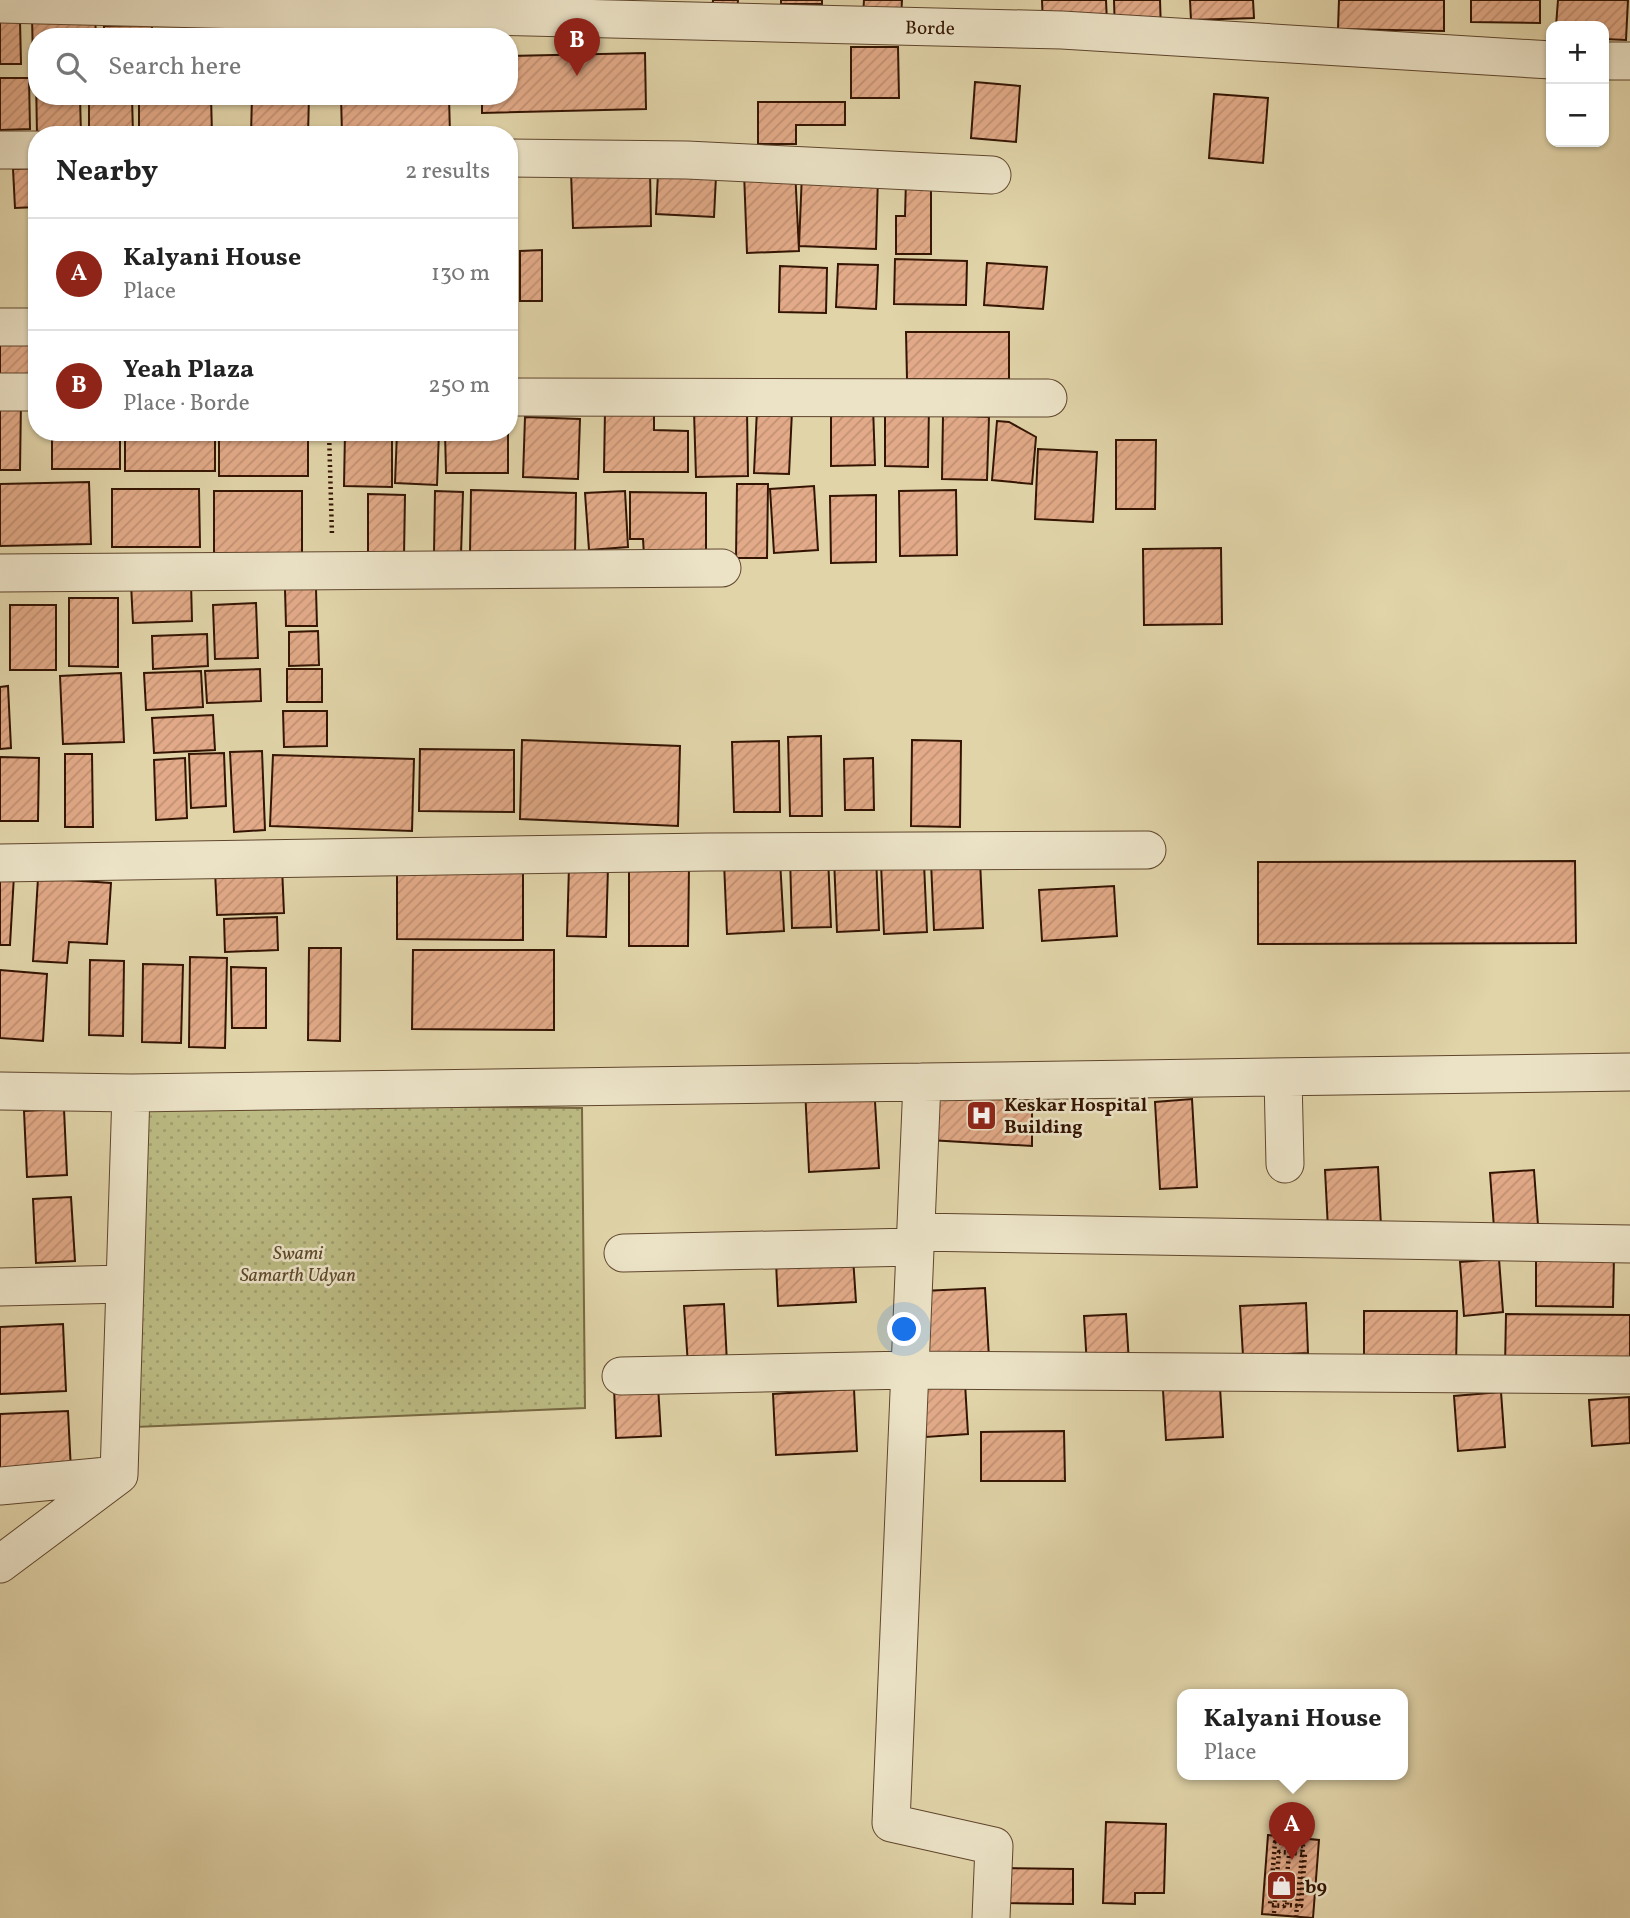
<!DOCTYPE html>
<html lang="en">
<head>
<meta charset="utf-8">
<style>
  :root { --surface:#fff; --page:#f6f6f6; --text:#222; --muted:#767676; --line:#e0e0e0; --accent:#8f2418 }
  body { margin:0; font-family:Vollkorn,serif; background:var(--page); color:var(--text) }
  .controls { position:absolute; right:21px; top:21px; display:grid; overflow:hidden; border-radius:14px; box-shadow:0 2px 5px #0004 }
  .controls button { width:63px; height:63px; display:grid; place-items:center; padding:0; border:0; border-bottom:2px solid var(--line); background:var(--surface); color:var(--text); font:35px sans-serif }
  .you { position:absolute; left:905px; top:1330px; width:24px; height:24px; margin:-18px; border:5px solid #fff; border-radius:50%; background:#1a73e8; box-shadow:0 0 0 10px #1a73e833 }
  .badge { display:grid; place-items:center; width:46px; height:46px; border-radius:50%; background:var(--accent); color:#fff; font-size:23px; font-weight:700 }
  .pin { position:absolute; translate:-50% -58px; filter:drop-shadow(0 2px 4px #0008) }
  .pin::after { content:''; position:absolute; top:37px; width:24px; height:21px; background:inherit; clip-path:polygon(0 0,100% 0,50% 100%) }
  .popup { position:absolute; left:1177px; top:1689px; width:231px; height:91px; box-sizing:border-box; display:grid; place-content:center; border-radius:14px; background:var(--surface); filter:drop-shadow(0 2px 5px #0005); font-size:23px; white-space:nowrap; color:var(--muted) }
  .popup b { font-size:26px; color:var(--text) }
  .popup::after { content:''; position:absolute; left:50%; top:100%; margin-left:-14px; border:14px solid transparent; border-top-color:var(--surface) }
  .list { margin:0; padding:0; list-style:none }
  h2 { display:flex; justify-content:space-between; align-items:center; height:91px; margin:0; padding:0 28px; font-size:30px }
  h2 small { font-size:23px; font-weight:400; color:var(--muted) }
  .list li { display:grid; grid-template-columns:46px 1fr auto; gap:21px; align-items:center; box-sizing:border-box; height:112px; padding:0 28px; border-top:2px solid var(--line) }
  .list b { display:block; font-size:26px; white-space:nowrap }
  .list p { margin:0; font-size:23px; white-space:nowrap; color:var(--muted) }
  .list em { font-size:23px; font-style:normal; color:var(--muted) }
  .icon { flex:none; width:38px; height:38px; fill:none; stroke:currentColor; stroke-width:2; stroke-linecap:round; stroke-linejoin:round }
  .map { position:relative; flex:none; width:1630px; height:1918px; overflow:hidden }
  .search { position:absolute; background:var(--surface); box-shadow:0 2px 5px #0004; left:28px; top:28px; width:490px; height:77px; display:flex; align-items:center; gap:18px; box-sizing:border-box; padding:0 24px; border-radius:28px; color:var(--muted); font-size:26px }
  .panel { position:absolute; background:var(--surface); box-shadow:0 2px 5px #0004; left:28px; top:126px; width:490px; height:315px; border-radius:28px }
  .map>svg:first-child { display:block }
  .park { fill:url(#park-dots); stroke:#786842; stroke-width:2 }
  .building { fill:url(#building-hatch); stroke:#341503; stroke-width:2 }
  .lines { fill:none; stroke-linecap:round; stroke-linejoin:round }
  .street-casing { stroke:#5f452c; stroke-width:39 }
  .path { stroke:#341503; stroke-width:4.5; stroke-dasharray:2 3.5; stroke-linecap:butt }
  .street { stroke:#ece3c7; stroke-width:37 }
  .labels { text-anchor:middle; stroke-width:5; stroke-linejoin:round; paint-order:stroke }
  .street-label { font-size:19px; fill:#341503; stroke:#ece3c7 }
  .poi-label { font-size:19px; font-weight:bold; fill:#341503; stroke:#ece3c7; text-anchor:start }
  .park-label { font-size:19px; font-style:italic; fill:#5c4729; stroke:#ece3c7 }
</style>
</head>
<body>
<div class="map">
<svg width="1630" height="1918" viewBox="0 0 1630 1918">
  <defs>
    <pattern id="park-dots" width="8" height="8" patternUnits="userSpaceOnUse" patternTransform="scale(1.75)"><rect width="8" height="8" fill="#bbba82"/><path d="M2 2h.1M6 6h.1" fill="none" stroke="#a19f6f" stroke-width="1.8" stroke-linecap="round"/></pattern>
    <pattern id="building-hatch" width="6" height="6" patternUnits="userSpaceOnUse" patternTransform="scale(1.75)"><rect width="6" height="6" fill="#e2aa88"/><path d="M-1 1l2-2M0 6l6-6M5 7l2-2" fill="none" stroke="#c29174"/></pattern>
  </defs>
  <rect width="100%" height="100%" fill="#e1d4a9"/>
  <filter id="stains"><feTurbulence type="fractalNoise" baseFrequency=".00286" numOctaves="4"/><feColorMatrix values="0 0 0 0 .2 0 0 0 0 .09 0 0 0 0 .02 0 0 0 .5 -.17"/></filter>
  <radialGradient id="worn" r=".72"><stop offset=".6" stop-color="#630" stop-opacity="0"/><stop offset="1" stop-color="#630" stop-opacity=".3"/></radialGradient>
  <path class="park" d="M144,1104L582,1108L585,1408L135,1427Z"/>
  <path class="building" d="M713,0H738L737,13L712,12Z
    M781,0H822V4H781Z
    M864,0H902L901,18L863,16Z
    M1042,0H1106L1107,23L1043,25Z
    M1114,0H1160L1161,31L1115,32Z
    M1190,0H1253L1254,18L1191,20Z
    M1339,0H1444V31L1338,29Z
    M1471,0H1540V23L1471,22Z
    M1558,0H1628L1626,40L1604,39V26H1556Z
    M95,15L96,37H37V62H33L32,16Z
    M0,21H20L21,64H0Z
    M390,24L447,25V37H390Z
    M152,25V37H104V26Z
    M851,47H898L899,98H851Z
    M645,53L646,109L482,113V96H509V56Z
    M36,77L37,96H80L81,135H37Z
    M0,78H29L30,129L0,130Z
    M975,82L1020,86L1016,142L971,138Z
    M1214,94L1268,98L1263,163L1209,158Z
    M89,96H132L133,135H89Z
    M139,96H211L212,135H139Z
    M252,96H309L308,135H251Z
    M341,96H449L450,135H342Z
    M758,102H845V125H796V144H758Z
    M37,168V207L15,208L13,169Z
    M650,169L651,226L573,228L571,172Z
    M795,169L799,251L747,253L744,172Z
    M658,173L716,176L714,217L656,214Z
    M802,173L878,176L876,249L799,246Z
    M906,180L931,181V254H896V216H905Z
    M542,250V301H520V251Z
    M895,259L967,261L966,305L894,304Z
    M987,263L1047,267L1043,309L984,305Z
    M838,264L878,265L876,309L836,307Z
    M780,266L827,268L826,313L779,312Z
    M906,332H1009V379H907Z
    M0,340H37V384H0Z
    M0,400H21L20,470H0Z
    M885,405H929L928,467L885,466Z
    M873,406L875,465L831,466V407Z
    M605,409L654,410V430L688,431V472H604Z
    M757,409L792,411L789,474L754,473Z
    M747,410L748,476L696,477L694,411Z
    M943,415L989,417L987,480L942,479Z
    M525,417L580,419L578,479L523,477Z
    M997,421L1009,422L1036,437L1032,484L992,480Z
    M52,432H120V469H52Z
    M125,432H215V471H125Z
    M219,432H308V476H219Z
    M345,432H392V487L344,486Z
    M397,432H439L437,485L395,483Z
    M445,432H508V473H446Z
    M1116,440H1156L1155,509H1116Z
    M1038,449L1097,452L1093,522L1035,519Z
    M89,482L91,544L0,546V484Z
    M737,484H768L767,558H736Z
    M814,486L818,550L774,553L770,489Z
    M112,489H199L200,547H112Z
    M471,490L576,493L575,556L470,553Z
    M956,490L957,555L900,556L899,491Z
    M214,491H302V567L214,566Z
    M435,491L463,492L461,555L434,554Z
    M625,491L628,547L589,550L585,493Z
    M630,492L706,493V556L644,555L643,539H630Z
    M368,494L405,495L404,557L368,556Z
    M876,495V562L831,563L830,496Z
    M1221,548L1222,624L1144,625L1143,549Z
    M191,582L192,621L133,623L131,584Z
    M285,589H316L317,626H286Z
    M69,598H118V667L69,666Z
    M256,603L258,658L215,659L213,605Z
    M10,605H56V670H10Z
    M318,631L319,665L289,666V632Z
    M207,634L208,666L153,669L152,636Z
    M260,669L261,701L207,703L205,671Z
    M287,669H322V702H287Z
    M201,671L203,707L146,710L144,673Z
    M121,673L124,742L63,744L60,676Z
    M8,686L11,748L0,749V687Z
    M283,711H327V746L284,747Z
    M213,715L215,750L154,753L152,718Z
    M821,736L822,816H790L788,737Z
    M522,740L680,746L678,826L520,819Z
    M912,740L961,741L960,827L911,826Z
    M779,741L780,812H734L732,742Z
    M420,749L514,750V812L419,811Z
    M262,751L265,830L234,832L230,752Z
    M224,753L226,806L191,808L189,754Z
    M65,754H92L93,827H65Z
    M273,755L414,759L412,831L270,826Z
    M0,757L39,758L38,821H0Z
    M185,758L187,818L156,820L154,760Z
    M873,758L874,810H845L844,759Z
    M828,856L831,927L792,928L790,857Z
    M876,856L879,930L837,932L834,858Z
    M780,860L784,931L727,934L724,862Z
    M980,860L983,928L934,930L931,862Z
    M1575,861L1576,943L1258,944V862Z
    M397,862L523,863V940L397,939Z
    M924,863L927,932L884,934L881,864Z
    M569,866L608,867L606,937L567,936Z
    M629,866H689L688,946H629Z
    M282,867L284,913L217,915L215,870Z
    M0,874L14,875L10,945H0Z
    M38,878L111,883L107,944L69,942L67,963L33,961Z
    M1114,886L1117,936L1042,941L1039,890Z
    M277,917L278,950L225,952L224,919Z
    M309,948H341L340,1041L308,1040Z
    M413,950H554V1030L412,1029Z
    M190,957L227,958L225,1048L189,1047Z
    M90,960L124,961L123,1036L89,1035Z
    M143,964L183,965L181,1043L142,1042Z
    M231,967L266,968V1028H232Z
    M0,970L47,974L43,1041L0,1038Z
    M933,1082L1032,1090V1146L929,1140Z
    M874,1085L879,1168L809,1172L805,1088Z
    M1192,1099L1197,1187L1160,1189L1155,1102Z
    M64,1109L67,1175L27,1177L24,1111Z
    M1378,1167L1381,1226L1328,1229L1325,1170Z
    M1534,1170L1538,1225L1494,1228L1490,1173Z
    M71,1197L75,1261L36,1263L33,1199Z
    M1536,1254L1614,1255L1613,1307L1536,1306Z
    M853,1257L856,1302L778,1306L776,1262Z
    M1499,1259L1503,1312L1464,1316L1460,1262Z
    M985,1288L989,1358L927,1361L923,1291Z
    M1306,1303L1308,1353L1243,1356L1240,1306Z
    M724,1304L727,1363L688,1365L684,1306Z
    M1364,1311H1457L1456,1368L1364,1367Z
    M1126,1314L1129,1363L1087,1366L1084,1316Z
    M1506,1314L1630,1315V1369L1505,1367Z
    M63,1324L66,1391L0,1394V1327Z
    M965,1383L968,1434L926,1437L923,1385Z
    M658,1385L661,1436L616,1438L614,1387Z
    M1220,1387L1223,1437L1166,1440L1163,1390Z
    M854,1389L857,1451L776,1455L773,1394Z
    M1501,1392L1505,1447L1458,1451L1454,1396Z
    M1629,1397L1630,1443L1592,1446L1589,1400Z
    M68,1411L71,1471L0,1475V1414Z
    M1064,1431L1065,1481H981V1432Z
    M1106,1822L1166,1824L1164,1893H1135V1904L1103,1903Z
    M1268,1835L1319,1840L1313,1918L1262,1914Z
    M1002,1868L1073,1869V1904L1002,1903Z"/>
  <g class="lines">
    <defs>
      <path id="street" d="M0,4L1062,30L1551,60
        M1604,61H1630
        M0,150H37
        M509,158L687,160L992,175
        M0,327H37
        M0,392H37
        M509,397L1048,398
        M0,573L722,568
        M0,863L708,852L1147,850
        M1283,1077L1285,1164
        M0,1091L131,1093L922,1082
        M916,1232L1630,1244
        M623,1253L915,1247
        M0,1287L125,1284
        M621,1376L910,1370L1630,1375
        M0,1486L118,1475
        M0,1564L119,1475L131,1093
        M991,1918L994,1846L891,1823L922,1082L1630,1072"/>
    </defs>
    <use href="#street" class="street-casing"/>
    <path class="path" d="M329,432L332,536
      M1290,1845L1284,1906L1270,1905L1275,1842L1303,1846L1296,1916
      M1274,1913L1279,1852L1305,1854L1301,1906L1287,1905L1288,1894"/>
    <use href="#street" class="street"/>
  </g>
  <defs>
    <symbol id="hospital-square" viewBox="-11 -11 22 22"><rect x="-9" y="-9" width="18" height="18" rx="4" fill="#8f2418" stroke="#ece3c7"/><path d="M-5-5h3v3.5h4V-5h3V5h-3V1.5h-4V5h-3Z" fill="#fff"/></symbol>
    <symbol id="shop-square" viewBox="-11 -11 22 22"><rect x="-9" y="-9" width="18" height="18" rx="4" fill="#8f2418" stroke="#ece3c7"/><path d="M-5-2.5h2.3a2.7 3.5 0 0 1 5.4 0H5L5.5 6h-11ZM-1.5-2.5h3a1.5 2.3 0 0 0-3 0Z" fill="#fff"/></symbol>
  </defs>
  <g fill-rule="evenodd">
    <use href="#hospital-square" x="964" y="1098" width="35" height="35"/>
    <use href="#shop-square" x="1264" y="1868" width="35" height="35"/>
  </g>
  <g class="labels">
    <g class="street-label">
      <text transform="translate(930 27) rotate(1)" y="7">Borde</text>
    </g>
    <g class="poi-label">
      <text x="1004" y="1111">Keskar Hospital<tspan x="1004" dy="22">Building</tspan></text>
      <text x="1305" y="1893">b9</text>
    </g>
    <g class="park-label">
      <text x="298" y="1259">Swami<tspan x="298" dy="22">Samarth Udyan</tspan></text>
    </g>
  </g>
  <rect width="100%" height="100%" filter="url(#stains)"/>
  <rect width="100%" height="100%" fill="url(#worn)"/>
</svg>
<div class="controls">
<button>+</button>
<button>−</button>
</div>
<div class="you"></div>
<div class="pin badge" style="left:1292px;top:1860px">A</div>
<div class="popup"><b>Kalyani House</b>Place</div>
<div class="pin badge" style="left:577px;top:76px">B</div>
<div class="search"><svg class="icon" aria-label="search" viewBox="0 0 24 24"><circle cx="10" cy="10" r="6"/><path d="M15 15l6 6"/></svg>Search here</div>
<section class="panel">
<h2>Nearby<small>2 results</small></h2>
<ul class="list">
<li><span class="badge">A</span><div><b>Kalyani House</b><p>Place</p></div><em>130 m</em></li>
<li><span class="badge">B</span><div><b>Yeah Plaza</b><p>Place · Borde</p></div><em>250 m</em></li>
</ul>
</section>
</div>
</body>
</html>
